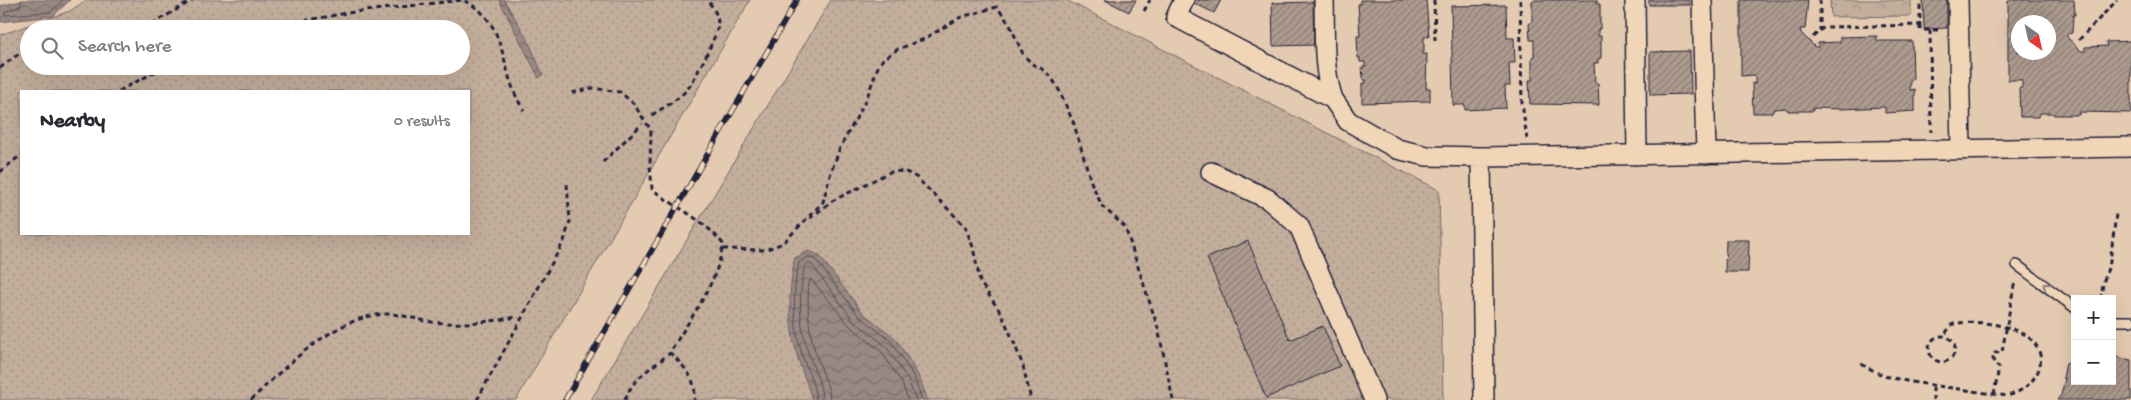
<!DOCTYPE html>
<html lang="en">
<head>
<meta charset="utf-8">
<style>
  :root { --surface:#fff; --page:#f7f7f7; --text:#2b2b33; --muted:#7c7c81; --line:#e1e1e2 }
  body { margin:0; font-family:"Gochi Hand",sans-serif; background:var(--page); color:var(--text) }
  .controls { position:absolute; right:15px; bottom:15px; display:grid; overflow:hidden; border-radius:0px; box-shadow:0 5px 20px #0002 }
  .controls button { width:45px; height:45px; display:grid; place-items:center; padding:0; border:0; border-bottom:1px solid var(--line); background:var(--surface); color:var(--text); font:25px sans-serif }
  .compass { position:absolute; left:2011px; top:15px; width:45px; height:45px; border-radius:50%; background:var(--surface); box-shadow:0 5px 20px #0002; rotate:146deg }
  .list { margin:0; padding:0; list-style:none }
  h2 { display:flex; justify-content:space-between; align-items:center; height:65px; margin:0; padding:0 20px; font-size:21px }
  h2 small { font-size:16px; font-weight:400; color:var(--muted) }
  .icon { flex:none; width:28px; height:28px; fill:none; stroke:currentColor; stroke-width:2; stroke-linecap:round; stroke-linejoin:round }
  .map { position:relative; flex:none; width:2131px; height:400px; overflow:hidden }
  .search { position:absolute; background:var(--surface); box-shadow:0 5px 20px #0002; left:20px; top:20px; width:450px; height:55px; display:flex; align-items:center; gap:12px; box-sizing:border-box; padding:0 18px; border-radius:28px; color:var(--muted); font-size:19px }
  .panel { position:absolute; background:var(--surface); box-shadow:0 5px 20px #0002; left:20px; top:90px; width:450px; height:145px; border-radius:0px }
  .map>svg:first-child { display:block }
  .grass { fill:url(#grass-dots); stroke:#72686c; fill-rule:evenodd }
  .park { fill:url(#park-crowns); stroke:#72686c }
  .water { fill:url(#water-waves); stroke:#6a6066 }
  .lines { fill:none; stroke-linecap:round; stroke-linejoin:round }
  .shore { stroke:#524b58; stroke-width:1 }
  .building { fill:url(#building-hatch); stroke:#22223b; fill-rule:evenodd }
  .service-casing { stroke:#22223b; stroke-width:12 }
  .minor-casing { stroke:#22223b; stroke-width:22 }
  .path { stroke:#22223b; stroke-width:3; stroke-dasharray:5 4; stroke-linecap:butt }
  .service { stroke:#f0d5b7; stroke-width:9 }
  .minor { stroke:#f0d5b7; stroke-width:19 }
  .rail-casing { stroke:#22223b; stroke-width:5.5 }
  .rail { stroke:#f0d5b7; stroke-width:4; stroke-dasharray:11; stroke-linecap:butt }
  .oneway { stroke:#897c79 }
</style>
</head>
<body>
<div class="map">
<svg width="2131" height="400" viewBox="0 0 2131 400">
  <defs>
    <pattern id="grass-dots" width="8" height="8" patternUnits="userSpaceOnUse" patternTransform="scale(1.25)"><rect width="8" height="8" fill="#c3ae9c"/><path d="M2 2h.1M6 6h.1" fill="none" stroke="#a79587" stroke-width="1.8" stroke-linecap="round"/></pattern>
    <pattern id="park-crowns" width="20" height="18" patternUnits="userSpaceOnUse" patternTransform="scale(1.25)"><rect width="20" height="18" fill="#c3ae9c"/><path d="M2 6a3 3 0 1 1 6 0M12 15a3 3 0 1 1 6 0" fill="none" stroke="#a79587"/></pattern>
    <pattern id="water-waves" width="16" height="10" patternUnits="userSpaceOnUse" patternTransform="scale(1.25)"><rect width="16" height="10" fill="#9a8983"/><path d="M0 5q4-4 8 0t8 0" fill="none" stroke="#7d706c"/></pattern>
    <pattern id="building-hatch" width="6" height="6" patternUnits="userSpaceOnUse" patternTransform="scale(1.25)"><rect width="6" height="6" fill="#ae9b8f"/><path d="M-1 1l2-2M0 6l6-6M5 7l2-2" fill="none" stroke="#8d7e76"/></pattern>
  </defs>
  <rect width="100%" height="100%" fill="#e4cab0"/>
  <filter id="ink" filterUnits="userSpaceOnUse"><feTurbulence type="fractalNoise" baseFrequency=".02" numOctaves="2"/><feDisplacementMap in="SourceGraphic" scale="10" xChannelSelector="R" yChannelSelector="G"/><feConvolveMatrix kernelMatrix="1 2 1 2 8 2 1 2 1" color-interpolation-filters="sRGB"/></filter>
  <g filter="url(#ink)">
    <path class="grass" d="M86,0H750L516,400H0V35L70,11ZM29,29H461V66H29ZM21,91H469V234H21Z
      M831,0H1066L1439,190L1443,400H591Z"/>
    <path class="park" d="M1830,0H1911V16L1831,17Z"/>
    <path class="water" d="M24,0H70L53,16L0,22V6Z
      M499,0H504L528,40L543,75L539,78Z
      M808,251L819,255L863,313L894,337L900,345L918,375L928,400H812C808,384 801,370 797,355C788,322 788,291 795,258Z"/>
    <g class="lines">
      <path class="shore" d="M22,0L20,6L5,12L4,15L51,12L63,0
        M816,400C815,384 807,370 802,355C793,324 792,293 799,262L808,257L816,260L859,316L891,341L914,377L922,400
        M822,400C822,384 814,370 809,355C799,327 798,295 805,266L808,263L812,265L854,321L886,346L908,380L916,400
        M830,400C829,383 820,368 815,351C808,329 807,305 809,282L811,279L849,325L881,351L902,383L908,400"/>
    </g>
    <path class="building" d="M1105,0H1136L1129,12Z
      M1195,0H1221L1214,13L1194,3Z
      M1360,0H1426L1429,37H1424V52H1422L1423,54H1427L1426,88H1430V101L1362,103V83H1366V80H1363L1362,67H1365V62H1360V58H1358L1357,36H1360L1358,4H1360Z
      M1534,0H1597V4H1600V29H1598V36H1601V58L1598,59V63H1594L1595,83H1598L1599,105L1530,104L1529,80H1532V57L1534,56V40H1530L1529,24L1532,22V1Z
      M1649,0H1689L1690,5H1649Z
      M1741,0H1808L1805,29H1800L1801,33L1815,47H1818V43L1840,42V37L1877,36V41H1912L1913,80H1910V90L1915,89V111L1885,113V107L1841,109L1813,108V111H1788L1786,108L1774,109L1772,113H1753L1752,83L1755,84V75L1741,76Z
      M1923,0H1947V28L1924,29Z
      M2008,0H2074L2075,15H2073L2072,33L2067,34V37L2081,51H2085V47L2107,46L2106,42L2131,41V113L2079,112V115H2054L2052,113H2041L2038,117H2020L2019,88H2022V80H2008ZM2018,22H2048V52H2018Z
      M1313,2L1314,45L1273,46L1272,3Z
      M1506,5L1507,38H1514L1515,63H1509L1510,86H1505L1506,108L1465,110V105H1453L1451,6Z
      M1690,51L1691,94L1650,95V52Z
      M1726,240H1749L1748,272H1725Z
      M1248,241L1290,340L1323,326L1340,366L1266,398L1207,258Z
      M2112,356L2131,360V400H2057L2061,395L2065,379L2063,378L2066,363L2075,365V381H2112Z"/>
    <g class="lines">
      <defs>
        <path id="service" d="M2017,265L2075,308
          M2112,321H2131"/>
        <path id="minor" d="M1184,0L1176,17L1333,99L1348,121L1397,149L1427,156L1481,157
          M1324,0C1325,33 1322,67 1333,99
          M1635,0L1637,155
          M1702,0L1706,154
          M1958,0L1961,150
          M1211,172L1268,199L1299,226L1374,400
          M1484,400L1481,157L2131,147"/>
      </defs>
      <use href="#service" class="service-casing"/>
      <use href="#minor" class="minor-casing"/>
      <path class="path" d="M1434,0L1435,40
        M1520,0L1522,103L1527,139
        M1820,0V30
        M1144,11L1150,0
        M1920,25V30H1940
        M144,29L193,0
        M260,29L347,13L463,0C511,22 498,74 524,110
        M1930,30L1931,132
        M1813,37L1824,27H1828L1920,25V0
        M2079,40L2117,0
        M0,68L29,46
        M119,91L166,66
        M572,93L592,88L620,92L633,103L651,130L650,164L652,189C677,209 703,218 723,244C717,286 690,317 670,353C684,366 698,380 694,400
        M652,115C664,107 680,99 689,87C695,79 719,32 718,24C718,15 713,7 707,0
        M603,162L642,124
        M0,172L21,155
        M810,218L832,201L890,172L904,171L916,177L965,226L973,247L980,282L1001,313L1013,340L1023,366L1031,400
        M723,249L765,250L783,243L823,202L831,172L840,148L866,100L877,69L883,59L898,49L924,39L961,17L997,7L1010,25L1023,54L1032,64L1042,69L1052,78L1059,90L1074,124L1091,182L1097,195L1102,206L1125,227L1158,328L1173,400
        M2101,299L2103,283L2110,262L2116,214
        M1929 349a13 13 0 1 1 26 0a13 13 0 1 1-26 0Z
        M1861,364L1884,376L1911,382L2007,396C2035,389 2055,357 2027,336C2013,325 1967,318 1951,325L1944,336
        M1933,387V400
        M1994,395L1999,367L1994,364L1993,358L1995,353L2002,352L2015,280
        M251,400C286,366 336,315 387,314C402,314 417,320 432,322C459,325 490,322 516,317
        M477,400L564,241L570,221L567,184
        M625,400C633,377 652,368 670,353"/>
      <use href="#service" class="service"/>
      <use href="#minor" class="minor"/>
      <defs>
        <path id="rail" d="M565,400L797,0"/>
      </defs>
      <use href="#rail" class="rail-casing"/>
      <use href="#rail" class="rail"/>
    </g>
    <defs><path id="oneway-chevron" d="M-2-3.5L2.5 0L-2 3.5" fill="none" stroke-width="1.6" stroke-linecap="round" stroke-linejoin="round" transform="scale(1.25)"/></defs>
    <use class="oneway" href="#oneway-chevron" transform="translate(2046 286) rotate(-143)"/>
  </g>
</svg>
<div class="controls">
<button>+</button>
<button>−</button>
</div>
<svg class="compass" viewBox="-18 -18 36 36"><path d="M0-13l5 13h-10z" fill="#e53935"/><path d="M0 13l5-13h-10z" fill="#7c7c81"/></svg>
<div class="search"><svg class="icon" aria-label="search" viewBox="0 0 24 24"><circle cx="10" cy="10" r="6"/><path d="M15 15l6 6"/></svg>Search here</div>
<section class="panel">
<h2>Nearby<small>0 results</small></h2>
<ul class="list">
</ul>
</section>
</div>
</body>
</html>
